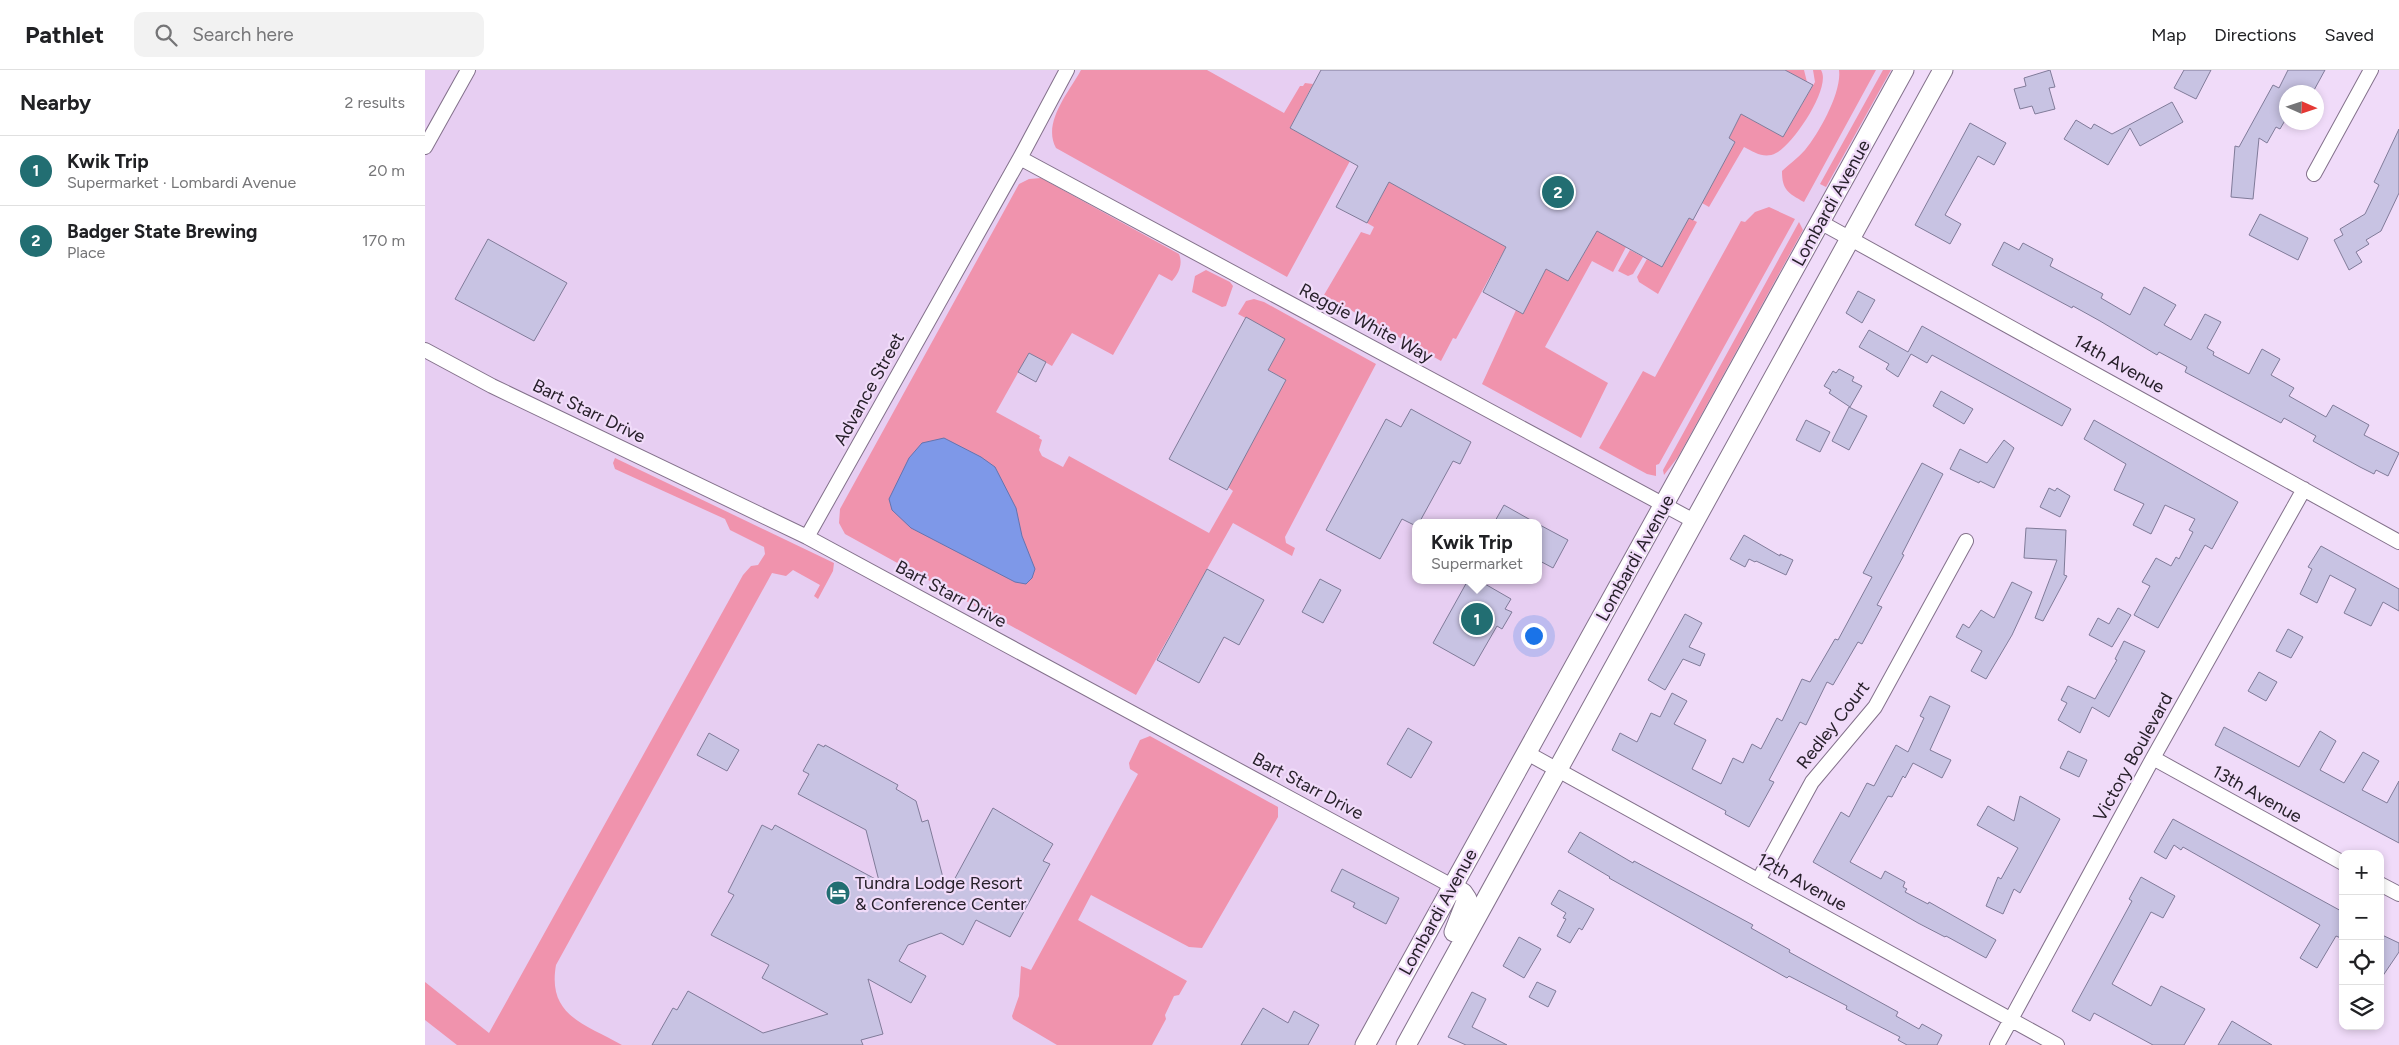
<!DOCTYPE html>
<html lang="en">
<head>
<meta charset="utf-8">
<style>
  :root { --surface:#fff; --page:#f2f2f2; --text:#202124; --muted:#757577; --line:#e0e0e0; --accent:#226e72 }
  body { margin:0; font-family:Figtree,sans-serif; background:var(--page); color:var(--text) }
  .controls { position:absolute; right:15px; bottom:15px; display:grid; overflow:hidden; border-radius:10px; box-shadow:0 2px 8px #0003 }
  .controls button { width:45px; height:45px; display:grid; place-items:center; padding:0; border:0; border-bottom:1px solid var(--line); background:var(--surface); color:var(--text); font:25px sans-serif }
  .compass { position:absolute; left:1854px; top:15px; width:45px; height:45px; border-radius:50%; background:var(--surface); box-shadow:0 2px 8px #0003; rotate:93deg }
  .you { position:absolute; left:1108px; top:565px; width:18px; height:18px; margin:-12px; border:4px solid #fff; border-radius:50%; background:#1a73e8; box-shadow:0 0 0 8px #1a73e833 }
  .badge { display:grid; place-items:center; width:32px; height:32px; border-radius:50%; background:var(--accent); color:#fff; font-size:16px; font-weight:700 }
  .pin { position:absolute; translate:-50% -50%; border:2px solid #fff; box-shadow:0 1px 5px #0006 }
  .popup { position:absolute; left:987px; top:449px; width:130px; height:65px; box-sizing:border-box; display:grid; place-content:center; border-radius:10px; background:var(--surface); filter:drop-shadow(0 1px 4px #0005); font-size:16px; white-space:nowrap; color:var(--muted) }
  .popup b { font-size:19px; color:var(--text) }
  .popup::after { content:''; position:absolute; left:50%; top:100%; margin-left:-10px; border:10px solid transparent; border-top-color:var(--surface) }
  .list { margin:0; padding:0; list-style:none }
  h2 { display:flex; justify-content:space-between; align-items:center; height:65px; margin:0; padding:0 20px; font-size:21px }
  h2 small { font-size:16px; font-weight:400; color:var(--muted) }
  .list li { display:grid; grid-template-columns:32px 1fr auto; gap:15px; align-items:center; box-sizing:border-box; height:70px; padding:0 20px; border-top:1px solid var(--line) }
  .list b { display:block; font-size:19px; white-space:nowrap }
  .list p { margin:0; font-size:16px; white-space:nowrap; color:var(--muted) }
  .list em { font-size:16px; font-style:normal; color:var(--muted) }
  .icon { flex:none; width:28px; height:28px; fill:none; stroke:currentColor; stroke-width:2; stroke-linecap:round; stroke-linejoin:round }
  .map { position:relative; flex:none; width:1974px; height:975px; overflow:hidden }
  header { display:flex; align-items:center; gap:30px; box-sizing:border-box; height:70px; padding:0 25px; background:var(--surface); border-bottom:1px solid var(--line) }
  header strong { font-size:24px }
  nav { display:flex; gap:28px; margin-inline-start:auto; font-size:18px }
  .search { width:350px; height:45px; background:var(--page); display:flex; align-items:center; gap:12px; box-sizing:border-box; padding:0 18px; border-radius:10px; color:var(--muted); font-size:19px }
  main { display:flex }
  aside { flex:1; background:var(--surface) }
  .map>svg:first-child { display:block }
  .built { fill:#e7cef2; fill-rule:evenodd }
  .green { fill:#f093ad }
  .water { fill:#7e98e8; stroke:#6474af }
  .building { fill:#c8c3e3; stroke:#807b99 }
  .lines { fill:none; stroke-linecap:round; stroke-linejoin:round }
  .street-casing { stroke:#83718b; stroke-width:16 }
  .secondary-casing { stroke:#83718b; stroke-width:21 }
  .street { stroke:#fff; stroke-width:14 }
  .secondary { stroke:#fff; stroke-width:19 }
  .labels { text-anchor:middle; stroke-width:4.5; stroke-linejoin:round; paint-order:stroke }
  .street-label { font-size:18px; fill:#27202a; stroke:#f0dbf9 }
  .poi-label { font-size:18px; fill:#27202a; stroke:#f0dbf9; text-anchor:start }
</style>
</head>
<body>
<header>
<strong>Pathlet</strong>
<div class="search"><svg class="icon" aria-label="search" viewBox="0 0 24 24"><circle cx="10" cy="10" r="6"/><path d="M15 15l6 6"/></svg>Search here</div>
<nav><a>Map</a><a>Directions</a><a>Saved</a></nav>
</header>
<main>
<aside>
<h2>Nearby<small>2 results</small></h2>
<ul class="list">
<li><span class="badge">1</span><div><b>Kwik Trip</b><p>Supermarket · Lombardi Avenue</p></div><em>20 m</em></li>
<li><span class="badge">2</span><div><b>Badger State Brewing</b><p>Place</p></div><em>170 m</em></li>
</ul>
</aside>
<div class="map">
<svg width="1974" height="975" viewBox="0 0 1974 975">
  <rect width="100%" height="100%" fill="#f0dbf9"/>
  <path class="built" d="M0,0H1479L940,975H0ZM991,453H1113V510H991Z"/>
  <path class="green" d="M656,0H782L859,43L875,16H878L880,13L888,14L865,58L925,91L862,207L631,78C617,53 644,22 656,0Z
    M1360,0H1379L1382,12Z
    M1388,0H1396C1407,17 1368,75 1351,83C1340,89 1330,83 1319,77L1284,137L1277,133L1310,72L1304,68L1316,44L1358,67L1390,12Z
    M1414,0H1451L1379,132C1363,123 1357,120 1357,101C1364,94 1373,88 1380,80C1394,63 1417,22 1414,0Z
    M1458,0H1466L1401,117L1395,114Z
    M616,108L754,184C758,194 754,203 747,211L734,204L688,285L647,263L627,296L604,283L571,342L615,366L614,368L617,370L614,380L617,386L638,397L644,386L784,463L808,421L803,417L861,310L843,300L860,269L813,244L821,231L829,229L839,232L951,294L860,467L861,473L870,478L867,486L808,453L711,625L420,464L414,453L415,439L594,114L604,109Z
    M964,112L1081,177L1031,269L1028,268L1016,291L899,225L936,162L945,165L949,157L942,153Z
    M1344,137L1370,149L1234,394L1231,395V406L1222,404L1174,378L1218,301L1230,307L1316,151L1320,152L1330,142Z
    M1264,148L1272,152L1233,224L1214,212L1212,207L1222,189L1237,197Z
    M1374,152L1378,160L1253,387L1239,405L1238,400Z
    M1172,161L1201,177L1188,202L1167,191L1120,277L1183,313L1156,368L1057,314L1091,240L1098,244L1121,199L1143,211Z
    M1205,180L1218,187L1208,204L1203,206L1193,201Z
    M781,200L805,212L808,216L801,236L797,237L767,222L770,206Z
    M190,388L409,493L408,501L393,529L389,526L395,515L368,500L361,506L347,503L131,895C122,946 160,954 197,975H32L0,950V912L64,963L318,505L326,496L333,495L340,484L339,477L305,460L300,449L190,399L188,393Z
    M725,666L853,737V747L777,878L764,877L666,825L653,850L762,911L754,925L749,926L740,945L741,949L727,975H632L588,949L587,946L594,926L596,896L606,900L713,704L705,699L704,693L715,670Z"/>
  <path class="water" d="M519,368L556,387L570,397L591,438L597,466L610,499L607,508L601,514L590,512L486,458L467,440L464,429L484,388L497,373Z"/>
  <path class="building" d="M896,0H1360L1388,15L1358,67L1316,44L1304,68L1310,72L1268,150L1264,148L1237,197L1172,161L1143,211L1121,199L1098,244L1058,222L1081,177L964,112L942,153L911,137L933,96L865,58Z
    M1625,0L1630,17L1624,18L1630,39L1610,44L1607,36L1595,39L1589,19L1601,16L1599,8Z
    M1759,0H1786L1771,29L1749,18Z
    M1863,0H1900L1888,22H1862V47L1855,59L1851,57L1842,73L1834,68L1828,129L1806,127L1810,76L1814,77L1848,15L1854,18Z
    M1747,32L1758,52L1715,76L1705,58L1683,95L1639,69L1651,50L1666,59L1669,54L1687,64Z
    M1545,53L1581,73L1569,95L1553,86L1520,145L1536,154L1525,174L1490,155Z
    M1974,59V123L1956,161L1941,170L1944,174L1931,182L1937,192L1924,200L1909,170L1918,165L1915,159L1940,144L1954,115L1949,112Z
    M1835,144L1883,168L1873,190L1824,165Z
    M63,169L142,213L109,271L30,229Z
    M1579,172L1594,180L1598,173L1628,189L1625,196L1678,224L1676,228L1705,245L1719,217L1751,235L1739,255L1766,270L1780,244L1796,252L1782,278L1789,282L1788,285L1824,304L1837,279L1855,289L1846,305L1869,318L1864,326L1901,347L1908,335L1944,355L1939,365L1974,383L1963,406L1951,400L1949,404L1935,397L1888,371L1891,366L1859,348L1856,353L1760,302L1762,297L1734,282L1732,285L1675,251L1648,236L1647,238L1567,195Z
    M1433,221L1450,230L1437,253L1421,243Z
    M821,247L860,269L843,300L861,310L802,420L744,389Z
    M1497,256L1646,339L1637,356L1507,285L1502,293L1486,284L1473,307L1461,299L1464,294L1434,277L1444,260L1483,282Z
    M604,283L621,292L611,312L593,302Z
    M1414,299L1429,307L1427,311L1437,316L1425,337L1404,323L1406,320L1399,316L1408,301L1411,303Z
    M1516,321L1548,339L1539,354L1508,336Z
    M1424,337L1442,346L1424,380L1407,371Z
    M986,339L1046,372L1035,394L1028,391L994,453H991V456L977,449L955,489L901,460L961,349L976,357Z
    M1381,350L1405,362L1395,382L1371,370Z
    M1669,350L1813,432L1787,479L1780,475L1733,558L1709,545L1725,516L1717,512L1731,488L1746,496L1751,487L1754,489L1768,462L1764,460L1770,449L1740,435L1726,464L1708,455L1719,434L1689,420L1701,394L1659,369Z
    M1579,370L1589,378L1569,418L1555,411L1554,413L1525,399L1535,379L1562,393Z
    M1497,393L1518,404L1477,484L1479,485L1452,535L1457,537L1437,574L1433,572L1408,615L1402,612L1381,655L1375,652L1344,710L1349,712L1324,757L1300,744L1301,741L1187,680L1195,663L1212,672L1226,643L1235,647L1247,623L1262,631L1249,654L1281,670L1267,699L1296,714L1308,688L1318,693L1327,674L1336,679L1352,648L1357,651L1377,609L1385,612L1410,569L1413,570L1447,507L1438,503Z
    M1624,418L1630,421L1632,418L1645,426L1635,447L1615,437Z
    M1079,435L1111,453H1069Z
    M1113,454L1143,470L1128,498L1113,490Z
    M1601,458L1641,460L1639,505L1642,506L1618,551L1610,548L1632,490L1599,488Z
    M1319,465L1355,486V484L1368,490L1361,505L1331,491L1330,492L1324,489L1320,497L1305,489Z
    M1896,476L1974,519V541L1958,532L1946,556L1919,543L1931,519L1905,505L1892,533L1875,524L1887,499L1883,497Z
    M782,499L839,530L814,575L799,567L774,613L732,590Z
    M895,509L916,520L898,553L877,542Z
    M1043,510H1053L1086,529L1080,539L1087,542L1077,559L1072,556L1049,596L1008,573Z
    M1587,512L1607,522L1587,565L1561,609L1546,601L1557,581L1531,567L1538,554L1544,558L1556,540L1569,548Z
    M1693,538L1706,545L1687,577L1664,565L1673,548L1684,554Z
    M1260,544L1277,553L1264,577L1280,584L1275,596L1258,589L1240,620L1223,610Z
    M1863,559L1878,567L1866,588L1851,581Z
    M1699,571L1720,581L1684,647L1667,637L1655,663L1633,650L1642,633L1636,630L1643,616L1670,629L1692,590L1690,589Z
    M1834,602L1852,612L1841,631L1823,621Z
    M1505,626L1525,636L1505,680L1526,690L1517,708L1488,693L1480,708L1478,706L1467,727L1463,726L1425,792L1456,809L1460,801L1480,812L1478,817L1482,819L1480,822L1503,834L1504,832L1571,870L1561,888L1521,866L1520,867L1493,853L1388,792L1416,742L1424,747L1442,713L1449,716L1471,675L1483,682L1499,648L1495,646Z
    M1799,657L1874,697L1895,661L1911,671L1895,700L1919,713L1938,682L1954,691L1937,720L1962,733L1974,711V773L1790,675Z
    M983,658L1007,672L986,708L962,694Z
    M284,663L314,680L302,701L272,685Z
    M393,674L399,677L400,675L473,715L471,719L491,731L497,752L503,750L522,823L568,738L628,774L618,791L625,794L585,867L551,850L538,875L516,863L483,875L474,891L501,906L486,933L443,909L458,964L436,970L438,975H227L248,938L252,940L263,921L338,963L403,944L337,908L344,895L286,865L309,825L303,822L337,755L347,760L350,755L454,811L441,760L373,724L384,704L378,701Z
    M1643,681L1662,690L1654,707L1635,698Z
    M1595,726L1635,749L1595,823L1589,819L1578,844L1561,836L1573,807L1576,809L1593,778L1552,755L1563,736L1589,751Z
    M1748,749L1918,842V869L1911,866L1892,898L1875,888L1895,855L1758,777L1756,780L1749,775L1741,789L1729,782Z
    M1155,762L1208,793L1209,791L1328,855L1326,858L1365,880L1364,882L1473,942L1471,946L1494,959L1497,954L1517,965L1512,975H1482L1473,970L1475,967L1421,939L1422,936L1364,906L1362,908L1184,808L1185,807L1143,782Z
    M917,799L974,828L961,854L928,837L930,833L906,821Z
    M1716,807L1750,826L1738,848L1726,842L1687,914L1726,936L1736,916L1780,939L1759,975H1728L1669,943L1665,951L1647,941L1707,831L1704,829Z
    M1134,820L1169,839L1157,860L1154,858L1145,873L1132,866L1141,849L1138,848L1141,843L1126,834Z
    M1955,864L1974,873V882L1955,910Z
    M1094,867L1116,879L1099,908L1078,896Z
    M1112,912L1131,921L1123,937L1104,927Z
    M1047,922L1061,929L1047,957L1082,975H1041L1023,967Z
    M838,938L863,953L869,941L894,955L883,975H816Z
    M1807,951L1847,975H1793Z"/>
  <g class="lines">
    <defs>
      <path id="street" d="M0,77L43,0
        M595,88L1269,451
        M1889,104L1946,0
        M1395,152L1974,472
        M0,280L67,316L382,467L1027,816
        M382,467L595,88L642,0
        M1102,683L1632,975
        M1728,688L1918,793
        M1334,809L1387,712L1450,637L1541,471
        M1955,814L1974,824
        M1572,975L1728,688L1879,419"/>
      <path id="secondary" d="M1027,816L1038,823L1042,829L1029,862
        M940,975L1479,0
        M981,975L1518,0"/>
    </defs>
    <use href="#street" class="street-casing"/>
    <use href="#secondary" class="secondary-casing"/>
    <use href="#street" class="street"/>
    <use href="#secondary" class="secondary"/>
  </g>
  <defs>
    <symbol id="hotel-disc" viewBox="-11 -11 22 22"><circle r="9.5" fill="#226e72" stroke="#f0dbf9"/><path d="M-6-4.5h1.5V1H6V5H4.5V3h-9V5H-6ZM-4 0a1.8 1.8 0 1 1 3.6 0ZM.5 0V-2.5h3Q6-2.5 6 0Z" fill="#fff"/></symbol>
  </defs>
  <g fill-rule="evenodd">
    <use href="#hotel-disc" x="399" y="809" width="28" height="28"/>
  </g>
  <g class="labels">
    <g class="street-label">
      <text transform="translate(1406 133) rotate(-61)" y="6">Lombardi Avenue</text>
      <text transform="translate(941 253) rotate(28)" y="6">Reggie White Way</text>
      <text transform="translate(1694 294) rotate(29)" y="6">14th Avenue</text>
      <text transform="translate(444 319) rotate(-61)" y="6">Advance Street</text>
      <text transform="translate(164 341) rotate(26)" y="6">Bart Starr Drive</text>
      <text transform="translate(1210 488) rotate(-61)" y="6">Lombardi Avenue</text>
      <text transform="translate(526 524) rotate(28)" y="6">Bart Starr Drive</text>
      <text transform="translate(1408 655) rotate(-52)" y="6">Redley Court</text>
      <text transform="translate(1708 687) rotate(-61)" y="6">Victory Boulevard</text>
      <text transform="translate(883 716) rotate(28)" y="6">Bart Starr Drive</text>
      <text transform="translate(1832 724) rotate(29)" y="6">13th Avenue</text>
      <text transform="translate(1377 812) rotate(29)" y="6">12th Avenue</text>
      <text transform="translate(1013 842) rotate(-61)" y="6">Lombardi Avenue</text>
    </g>
    <g class="poi-label">
      <text x="430" y="819">Tundra Lodge Resort<tspan x="430" dy="21">&amp; Conference Center</tspan></text>
    </g>
  </g>
</svg>
<div class="controls">
<button>+</button>
<button>−</button>
<button><svg class="icon" aria-label="locate" viewBox="0 0 24 24"><circle cx="12" cy="12" r="6"/><path d="M12 2v4M12 18v4M2 12h4M18 12h4"/></svg></button>
<button><svg class="icon" aria-label="layers" viewBox="0 0 24 24"><path d="M12 4l9 5-9 5-9-5zM3 14l9 5 9-5"/></svg></button>
</div>
<svg class="compass" viewBox="-18 -18 36 36"><path d="M0-13l5 13h-10z" fill="#e53935"/><path d="M0 13l5-13h-10z" fill="#757577"/></svg>
<div class="you"></div>
<div class="pin badge" style="left:1052px;top:549px">1</div>
<div class="popup"><b>Kwik Trip</b>Supermarket</div>
<div class="pin badge" style="left:1133px;top:122px">2</div>
</div>
</main>
</body>
</html>
